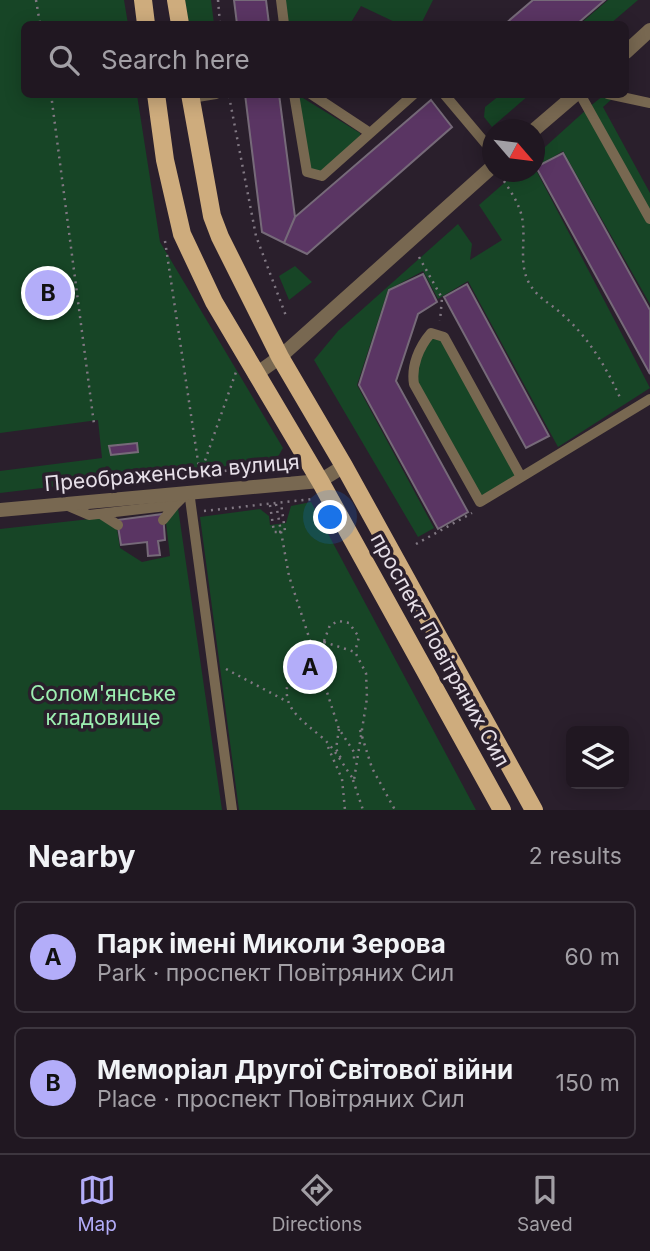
<!DOCTYPE html>
<html lang="en">
<head>
<meta charset="utf-8">
<style>
  :root { --surface:#201721; --page:#28202a; --text:#f1f3f6; --muted:#a29fa5; --line:#3d363f; --accent:#b3adf9 }
  body { margin:0; font-family:Inter,sans-serif; background:var(--page); color:var(--text) }
  .controls { position:absolute; right:21px; bottom:21px; display:grid; overflow:hidden; border-radius:10px; box-shadow:0 4px 18px #0003 }
  .controls button { width:63px; height:63px; display:grid; place-items:center; padding:0; border:0; border-bottom:2px solid var(--line); background:var(--surface); color:var(--text); font:35px sans-serif }
  .compass { position:absolute; left:482px; top:119px; width:63px; height:63px; border-radius:50%; background:var(--surface); box-shadow:0 4px 18px #0003; rotate:118deg }
  .you { position:absolute; left:331px; top:518px; width:24px; height:24px; margin:-18px; border:5px solid #fff; border-radius:50%; background:#1a73e8; box-shadow:0 0 0 10px #1a73e833 }
  .badge { display:grid; place-items:center; width:46px; height:46px; border-radius:50%; background:var(--accent); color:#111; font-size:23px; font-weight:700 }
  .pin { position:absolute; translate:-50% -50%; border:4px solid #fff; box-shadow:0 2px 7px #0006 }
  .list { margin:0; padding:0; list-style:none }
  h2 { display:flex; justify-content:space-between; align-items:center; height:91px; margin:0; padding:0 28px; font-size:30px }
  h2 small { font-size:23px; font-weight:400; color:var(--muted) }
  .list li { display:grid; grid-template-columns:46px 1fr auto; gap:21px; align-items:center; box-sizing:border-box; height:112px; margin:0 14px 14px; padding:0 14px; border:2px solid var(--line); border-radius:10px }
  .list b { display:block; font-size:26px; white-space:nowrap }
  .list p { margin:0; font-size:23px; white-space:nowrap; color:var(--muted) }
  .list em { font-size:23px; font-style:normal; color:var(--muted) }
  .icon { flex:none; width:38px; height:38px; fill:none; stroke:currentColor; stroke-width:2; stroke-linecap:round; stroke-linejoin:round }
  .map { position:relative; flex:none; width:650px; height:810px; overflow:hidden }
  .search { position:absolute; background:var(--surface); box-shadow:0 4px 18px #0003; left:21px; right:21px; top:21px; height:77px; display:flex; align-items:center; gap:18px; box-sizing:border-box; padding:0 24px; border-radius:10px; color:var(--muted); font-size:26px }
  .sheet { height:343px; background:var(--surface) }
  nav { display:flex; justify-content:space-around; align-items:center; box-sizing:border-box; height:98px; border-top:2px solid var(--line); background:var(--surface); font-size:19px; color:var(--muted) }
  nav a { display:grid; justify-items:center; gap:4px }
  nav .on { color:var(--accent) }
  .map>svg:first-child { display:block }
  .green { fill:#174526 }
  .building { fill:#5a3563; stroke:#766a79; stroke-width:2 }
  .lines { fill:none; stroke-linecap:round; stroke-linejoin:round }
  .path { stroke:#817883; stroke-width:2.5; stroke-dasharray:2 5; stroke-linecap:butt }
  .service { stroke:#786851; stroke-width:10 }
  .minor { stroke:#786851; stroke-width:14 }
  .primary { stroke:#ceac7d; stroke-width:18 }
  .labels { text-anchor:middle; stroke-width:7; stroke-linejoin:round; paint-order:stroke }
  .street-label { font-size:21px; fill:#e6dfe8; stroke:#2a1f2c }
  .park-label { font-size:21px; fill:#9ceeb1; stroke:#2a1f2c }
</style>
</head>
<body>
<div class="map">
<svg width="650" height="810" viewBox="0 0 650 810">
  <rect width="100%" height="100%" fill="#2a1f2c"/>
  <path class="green" d="M0,0H124L128,24H24V94L137,95L160,242L283,448L276,460L0,493V471L102,458L98,420L0,433Z
    M185,0H211L214,24H189Z
    M285,0H433L421,24H399L361,6L350,24H288Z
    M608,0H638L610,24H580Z
    M298,95L360,133V139L321,173L310,170Z
    M500,95H529L492,127L484,117L485,107Z
    M604,95L612,99L603,107L650,193V217L589,107Z
    M587,109L650,223V304L563,151L535,168L650,388L558,447L468,281L438,299L423,271L388,290L357,385L434,528L418,537L314,360L338,331L458,224L472,244L470,260L502,240L479,205L517,172H534L535,156Z
    M295,266L312,282L289,300L279,276Z
    M438,335L519,476L481,500L414,375L424,345Z
    M311,502L476,810H239L200,517L260,509L269,516L270,525L286,523L291,506Z
    M178,508L222,810H0V529L99,518L117,529L120,548L142,562L170,556L166,523Z"/>
  <path class="building" d="M234,0H266L269,24H237Z
    M533,0H605L577,24H505Z
    M245,94H279L295,217L284,243L262,232Z
    M431,100L452,127L307,254L284,243L295,217Z
    M563,153L650,310V374L536,167Z
    M423,274L437,302L418,314L396,381L468,512L438,529L359,385L389,290Z
    M467,284L549,436L526,448L444,297Z
    M137,443L138,452L111,455L109,446Z
    M163,514L165,540L158,541L160,555L148,556L147,542L121,545L117,520Z"/>
  <g class="lines">
    <path class="path" d="M36,0L40,24
      M218,0L220,24
      M51,94L94,424
      M229,96L256,236L286,316
      M504,181C513,195 522,208 523,225C525,245 519,264 529,283C538,299 552,304 564,316C589,338 608,370 621,400
      M165,241L200,475L236,372
      M419,257L442,298L440,321
      M204,475L286,459
      M276,504L289,576L339,729L354,752V763
      M270,505L274,532H279
      M204,511L312,499
      M279,532L285,531L281,503
      M416,544L472,513
      M324,641L330,625L339,621L349,623L359,637L355,652
      M324,642L355,652L366,673L367,698L354,780C345,768 336,751 325,740C299,717 273,705 295,665C301,654 311,645 324,642Z
      M226,669L288,702
      M339,729L336,749L343,762
      M360,730L372,768L395,810
      M328,747L342,779L345,810
      M353,780L363,810"/>
    <path class="service" d="M281,0L284,24
      M294,94L307,172L322,176L414,94
      M311,94L370,133
      M444,94L492,151
      M580,94L650,219
      M608,94L650,103
      M191,98L216,94
      M521,477L444,337L431,333C419,347 411,366 414,384L480,502L650,399
      M189,491L232,810
      M68,506L89,515L175,505L188,492
      M101,514L118,525
      M163,520L175,505"/>
    <path class="minor" d="M626,52L650,30
      M534,130L576,94
      M255,375L280,357L492,167
      M0,510L320,481L344,466"/>
    <path class="primary" d="M143,0L146,24
      M176,0L180,24
      M156,94L165,160L182,234L214,302L320,481L502,810
      M190,94L212,216L220,237L280,357L344,466L534,810"/>
  </g>
  <g class="labels">
    <g class="street-label">
      <text transform="translate(172 473) rotate(-5)" y="7">Преображенська вулиця</text>
      <text transform="translate(440 650) rotate(61)" y="7">проспект Повітряних Сил</text>
    </g>
    <g class="park-label">
      <text x="103" y="701">Солом'янське<tspan x="103" dy="24">кладовище</tspan></text>
    </g>
  </g>
</svg>
<div class="controls">
<button><svg class="icon" aria-label="layers" viewBox="0 0 24 24"><path d="M12 4l9 5-9 5-9-5zM3 14l9 5 9-5"/></svg></button>
</div>
<svg class="compass" viewBox="-18 -18 36 36"><path d="M0-13l5 13h-10z" fill="#e53935"/><path d="M0 13l5-13h-10z" fill="#a29fa5"/></svg>
<div class="you"></div>
<div class="pin badge" style="left:310px;top:667px">A</div>
<div class="pin badge" style="left:48px;top:293px">B</div>
<div class="search"><svg class="icon" aria-label="search" viewBox="0 0 24 24"><circle cx="10" cy="10" r="6"/><path d="M15 15l6 6"/></svg>Search here</div>
</div>
<section class="sheet">
<h2>Nearby<small>2 results</small></h2>
<ul class="list">
<li><span class="badge">A</span><div><b>Парк імені Миколи Зерова</b><p>Park · проспект Повітряних Сил</p></div><em>60 m</em></li>
<li><span class="badge">B</span><div><b>Меморіал Другої Світової війни</b><p>Place · проспект Повітряних Сил</p></div><em>150 m</em></li>
</ul>
</section>
<nav>
<a class="on"><svg class="icon" aria-label="map" viewBox="0 0 24 24"><path d="M3 6l6-2 6 2 6-2v14l-6 2-6-2-6 2zM9 4v14M15 6v14"/></svg>Map</a>
<a><svg class="icon" aria-label="directions" viewBox="0 0 24 24"><path d="M12 3l9 9-9 9-9-9zM9 14v-3h6M13 9l2 2-2 2"/></svg>Directions</a>
<a><svg class="icon" aria-label="saved" viewBox="0 0 24 24"><path d="M7 4h10v16l-5-4-5 4z"/></svg>Saved</a>
</nav>
</body>
</html>
